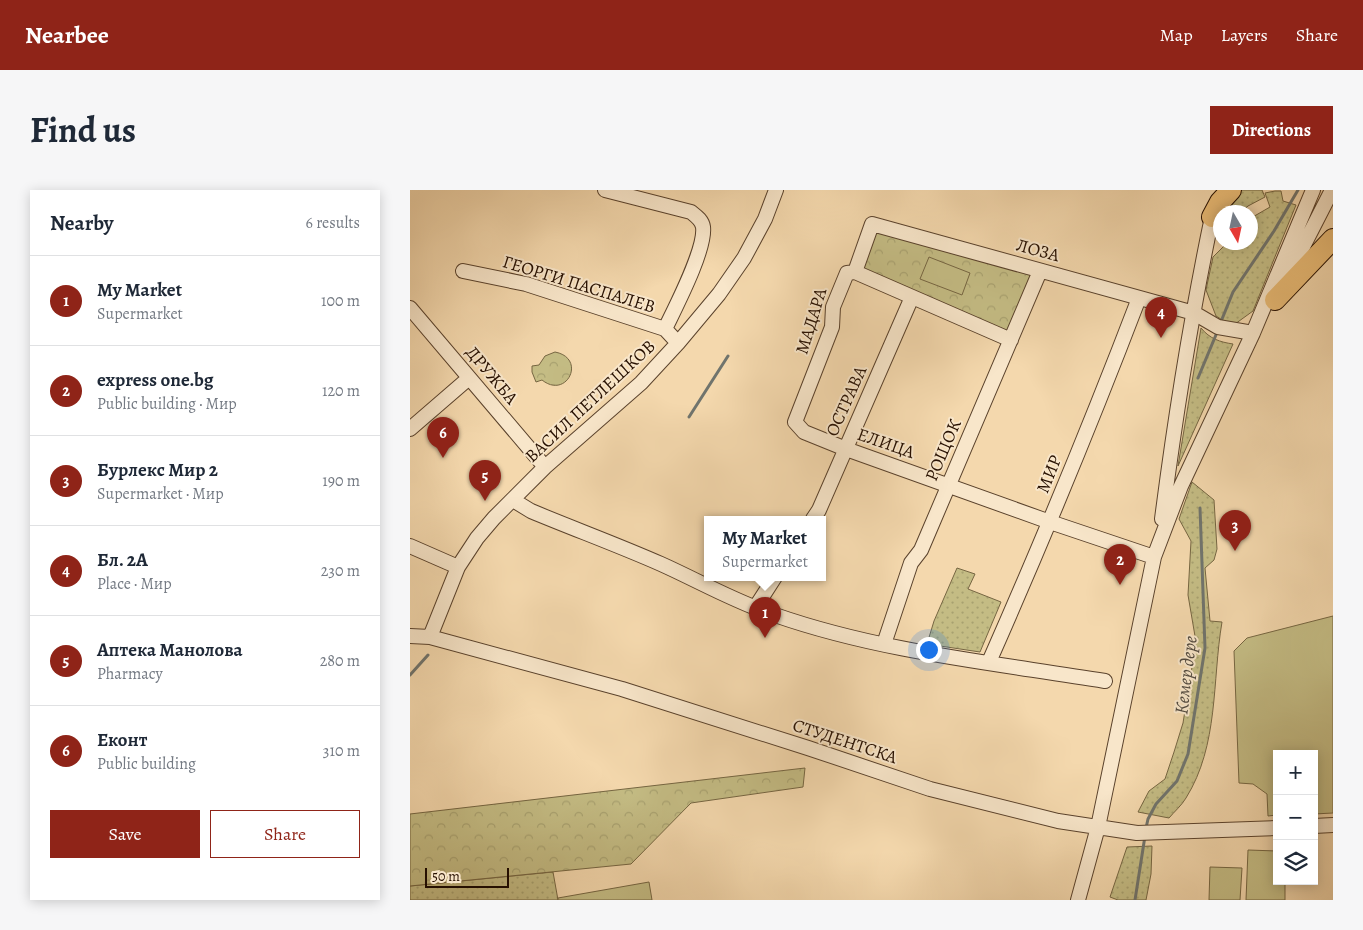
<!DOCTYPE html>
<html lang="en">
<head>
<meta charset="utf-8">
<style>
  :root { --surface:#fff; --page:#f6f6f7; --text:#1f2937; --muted:#747a83; --line:#e0e1e3; --accent:#8f2418 }
  body { margin:0; font-family:Alegreya,serif; background:var(--page); color:var(--text) }
  .controls { position:absolute; right:15px; bottom:15px; display:grid; overflow:hidden; border-radius:0px; box-shadow:0 2px 12px #0003 }
  .controls button { width:45px; height:45px; display:grid; place-items:center; padding:0; border:0; border-bottom:1px solid var(--line); background:var(--surface); color:var(--text); font:25px sans-serif }
  .compass { position:absolute; left:803px; top:15px; width:45px; height:45px; border-radius:50%; background:var(--surface); box-shadow:0 2px 12px #0003; rotate:171deg }
  .scale { position:absolute; left:15px; bottom:12px; width:84px; box-sizing:border-box; padding-left:5px; border:2px solid #271001; border-top:0; font-size:14px; line-height:18px; white-space:nowrap; color:#271001; -webkit-text-stroke:4px #f8e6ca; paint-order:stroke }
  .you { position:absolute; left:518px; top:459px; width:18px; height:18px; margin:-12px; border:4px solid #fff; border-radius:50%; background:#1a73e8; box-shadow:0 0 0 8px #1a73e833 }
  .badge { display:grid; place-items:center; width:32px; height:32px; border-radius:50%; background:var(--accent); color:#fff; font-size:16px; font-weight:700 }
  .pin { position:absolute; translate:-50% -41px; filter:drop-shadow(0 1px 2px #0008) }
  .pin::after { content:''; position:absolute; top:26px; width:18px; height:15px; background:inherit; clip-path:polygon(0 0,100% 0,50% 100%) }
  .popup { position:absolute; left:294px; top:326px; width:122px; height:65px; box-sizing:border-box; display:grid; place-content:center; border-radius:0px; background:var(--surface); filter:drop-shadow(0 1px 4px #0005); font-size:16px; white-space:nowrap; color:var(--muted) }
  .popup b { font-size:19px; color:var(--text) }
  .popup::after { content:''; position:absolute; left:50%; top:100%; margin-left:-10px; border:10px solid transparent; border-top-color:var(--surface) }
  .list { margin:0; padding:0; list-style:none }
  h2 { display:flex; justify-content:space-between; align-items:center; height:65px; margin:0; padding:0 20px; font-size:21px }
  h2 small { font-size:16px; font-weight:400; color:var(--muted) }
  .list li { display:grid; grid-template-columns:32px 1fr auto; gap:15px; align-items:center; box-sizing:border-box; height:90px; padding:0 20px; border-top:1px solid var(--line) }
  .list b { display:block; font-size:19px; white-space:nowrap }
  .list p { margin:0; font-size:16px; white-space:nowrap; color:var(--muted) }
  .list em { font-size:16px; font-style:normal; color:var(--muted) }
  .actions { display:flex; gap:10px; padding:15px 20px }
  .actions a { flex:1; padding:11px 0; border:1px solid var(--accent); border-radius:0px; text-align:center; font-size:18px; color:var(--accent) }
  .actions .main { background:var(--accent); color:#fff }
  .icon { flex:none; width:28px; height:28px; fill:none; stroke:currentColor; stroke-width:2; stroke-linecap:round; stroke-linejoin:round }
  .map { position:relative; flex:none; width:923px; height:710px; overflow:hidden; border-radius:0px }
  header { display:flex; align-items:center; gap:30px; box-sizing:border-box; height:70px; padding:0 25px; background:var(--accent); color:#fff }
  header strong { font-size:24px }
  nav { display:flex; gap:28px; margin-inline-start:auto; font-size:18px }
  .intro { display:flex; align-items:center; justify-content:space-between; box-sizing:border-box; height:120px; padding:0 30px }
  h1 { margin:0; font-size:35px }
  .button { padding:12px 22px; border-radius:0px; background:var(--accent); color:#fff; font-size:18px; font-weight:700 }
  main { display:flex; gap:30px; padding:0 30px }
  aside { flex:1; background:var(--surface); border-radius:0px; box-shadow:0 2px 12px #0003 }
  .map>svg:first-child { display:block }
  .grass { fill:url(#grass-dots); stroke:#766642 }
  .forest { fill:url(#forest-crowns); stroke:#766642 }
  .garden { fill:#c4bc84; stroke:#766642 }
  .lines { fill:none; stroke-linecap:round; stroke-linejoin:round }
  .stream { stroke:#70746d; stroke-width:3 }
  .minor-casing { stroke:#5a422c; stroke-width:16 }
  .highway-casing { stroke:#271001; stroke-width:22 }
  .minor { stroke:#f8e6ca; stroke-width:14 }
  .highway { stroke:#eabc76; stroke-width:20 }
  .labels { text-anchor:middle; stroke-width:4; stroke-linejoin:round; paint-order:stroke }
  .street-label { font-size:18px; fill:#271001; stroke:#f8e6ca }
  .water-label { font-size:19px; font-style:italic; fill:#524a40; stroke:#f8e6ca }
</style>
</head>
<body>
<header>
<strong>Nearbee</strong>
<nav><a>Map</a><a>Layers</a><a>Share</a></nav>
</header>
<div class="intro"><h1>Find us</h1><a class="button">Directions</a></div>
<main>
<aside>
<h2>Nearby<small>6 results</small></h2>
<ul class="list">
<li><span class="badge">1</span><div><b>My Market</b><p>Supermarket</p></div><em>100 m</em></li>
<li><span class="badge">2</span><div><b>express one.bg</b><p>Public building · Мир</p></div><em>120 m</em></li>
<li><span class="badge">3</span><div><b>Бурлекс Мир 2</b><p>Supermarket · Мир</p></div><em>190 m</em></li>
<li><span class="badge">4</span><div><b>Бл. 2А</b><p>Place · Мир</p></div><em>230 m</em></li>
<li><span class="badge">5</span><div><b>Аптека Манолова</b><p>Pharmacy</p></div><em>280 m</em></li>
<li><span class="badge">6</span><div><b>Еконт</b><p>Public building</p></div><em>310 m</em></li>
</ul>
<div class="actions"><a class="main">Save</a><a>Share</a></div>
</aside>
<div class="map">
<svg width="923" height="710" viewBox="0 0 923 710">
  <defs>
    <pattern id="grass-dots" width="8" height="8" patternUnits="userSpaceOnUse" patternTransform="scale(1.25)"><rect width="8" height="8" fill="#c4bc84"/><path d="M2 2h.1M6 6h.1" fill="none" stroke="#a8a170" stroke-width="1.8" stroke-linecap="round"/></pattern>
    <pattern id="forest-crowns" width="20" height="18" patternUnits="userSpaceOnUse" patternTransform="scale(1.25)"><rect width="20" height="18" fill="#c4bc84"/><path d="M2 6a3 3 0 1 1 6 0M12 15a3 3 0 1 1 6 0" fill="none" stroke="#a8a170"/></pattern>
  </defs>
  <rect width="100%" height="100%" fill="#f4d8ad"/>
  <filter id="stains"><feTurbulence type="fractalNoise" baseFrequency=".004" numOctaves="4"/><feColorMatrix values="0 0 0 0 .2 0 0 0 0 .09 0 0 0 0 .02 0 0 0 .5 -.17"/></filter>
  <radialGradient id="worn" r=".72"><stop offset=".6" stop-color="#630" stop-opacity="0"/><stop offset="1" stop-color="#630" stop-opacity=".3"/></radialGradient>
  <path class="grass" d="M830,0H852L855,7L838,16L831,22H811Z
    M865,1H871L873,11L886,15L843,121L825,134L814,131L806,126L796,100L803,67L817,53L841,52V28L860,17L855,3Z
    M791,138C800,149 810,152 823,154L768,276Z
    M782,292L804,310L807,359L804,370L795,378L800,431L812,432C802,491 809,555 776,608C772,615 764,622 759,628L728,622L739,601L755,589L764,562L773,533L786,452L778,405L781,351L769,329Z
    M547,378L565,384L558,399L591,412L570,462L517,454L524,431Z
    M742,656L741,684L736,710H708L700,707L717,657Z
    M143,682L148,710H0V696Z"/>
  <path class="forest" d="M462,34L630,81L601,150L445,82Z
    M145,162C177,168 157,210 132,190L126,192L122,182V176L129,175L135,166Z
    M395,578L393,597L281,613L221,674L0,696V624Z"/>
  <path class="garden" d="M519,67L560,83L552,105L510,89Z
    M923,426V623L904,624V564H867V625L858,626L857,604L843,594L829,593L824,461L837,448Z
    M838,660L867,661V691H875V710H836Z
    M800,677L832,678L830,710H799Z
    M239,692L242,710H148V708Z"/>
  <g class="lines">
    <path class="stream" d="M810,134L823,102L864,41L888,0
      M788,188L808,140
      M279,227L318,166
      M0,485L18,465
      M736,638L738,629L746,614L767,591L778,564L795,458L790,318
      M725,710L735,646"/>
    <defs>
      <path id="minor" d="M195,0L281,22C286,26 292,30 293,37C296,59 265,118 255,139
        M53,81L116,94L255,139L268,153
        M445,82L601,150
        M874,94L922,0
        M0,118L135,277
        M0,239L59,188
        M103,310L121,321C164,339 208,355 251,374C289,391 325,412 365,425C471,462 585,473 695,491
        M403,329L409,320L502,107
        M752,329C765,228 781,127 802,27
        M0,356L48,377
        M744,367L640,332L436,259L394,242L385,232L422,137L423,117L437,83L445,82L462,34L784,123L808,137L843,143
        M345,418L365,387
        M0,446L20,447L212,499L398,558L520,599L648,631L727,643L867,638
        M20,447L48,377L67,348L84,328L135,277L231,193L268,153L309,104L334,68L355,29L366,0
        M474,454L501,373L511,360L517,346L630,81
        M579,472C632,352 682,231 729,108
        M904,636L923,635
        M668,710L688,637L744,367L771,296L843,143L903,0"/>
      <path id="highway" d="M802,27L810,12L821,0
        M865,110L923,49"/>
    </defs>
    <use href="#minor" class="minor-casing"/>
    <use href="#highway" class="highway-casing"/>
    <use href="#minor" class="minor"/>
    <use href="#highway" class="highway"/>
  </g>
  <g class="labels">
    <g class="street-label">
      <text transform="translate(628 60) rotate(15)" y="6">ЛОЗА</text>
      <text transform="translate(169 94) rotate(17)" y="6">ГЕОРГИ ПАСПАЛЕВ</text>
      <text transform="translate(401 131) rotate(-73)" y="6">МАДАРА</text>
      <text transform="translate(82 185) rotate(50)" y="6">ДРУЖБА</text>
      <text transform="translate(180 211) rotate(-43)" y="6">ВАСИЛ ПЕТЛЕШКОВ</text>
      <text transform="translate(436 211) rotate(-66)" y="6">ОСТРАВА</text>
      <text transform="translate(476 253) rotate(19)" y="6">ЕЛИЦА</text>
      <text transform="translate(533 260) rotate(-67)" y="6">РОЩОК</text>
      <text transform="translate(639 284) rotate(-68)" y="6">МИР</text>
      <text transform="translate(435 551) rotate(18)" y="6">СТУДЕНТСКА</text>
    </g>
    <g class="water-label">
      <text transform="translate(775 485) rotate(-83)" y="7">Кемер дере</text>
    </g>
  </g>
  <rect width="100%" height="100%" filter="url(#stains)"/>
  <rect width="100%" height="100%" fill="url(#worn)"/>
</svg>
<div class="controls">
<button>+</button>
<button>−</button>
<button><svg class="icon" aria-label="layers" viewBox="0 0 24 24"><path d="M12 4l9 5-9 5-9-5zM3 14l9 5 9-5"/></svg></button>
</div>
<svg class="compass" viewBox="-18 -18 36 36"><path d="M0-13l5 13h-10z" fill="#e53935"/><path d="M0 13l5-13h-10z" fill="#747a83"/></svg>
<div class="scale">50 m</div>
<div class="you"></div>
<div class="pin badge" style="left:355px;top:448px">1</div>
<div class="popup"><b>My Market</b>Supermarket</div>
<div class="pin badge" style="left:710px;top:395px">2</div>
<div class="pin badge" style="left:825px;top:361px">3</div>
<div class="pin badge" style="left:751px;top:148px">4</div>
<div class="pin badge" style="left:75px;top:311px">5</div>
<div class="pin badge" style="left:33px;top:268px">6</div>
</div>
</main>
</body>
</html>
